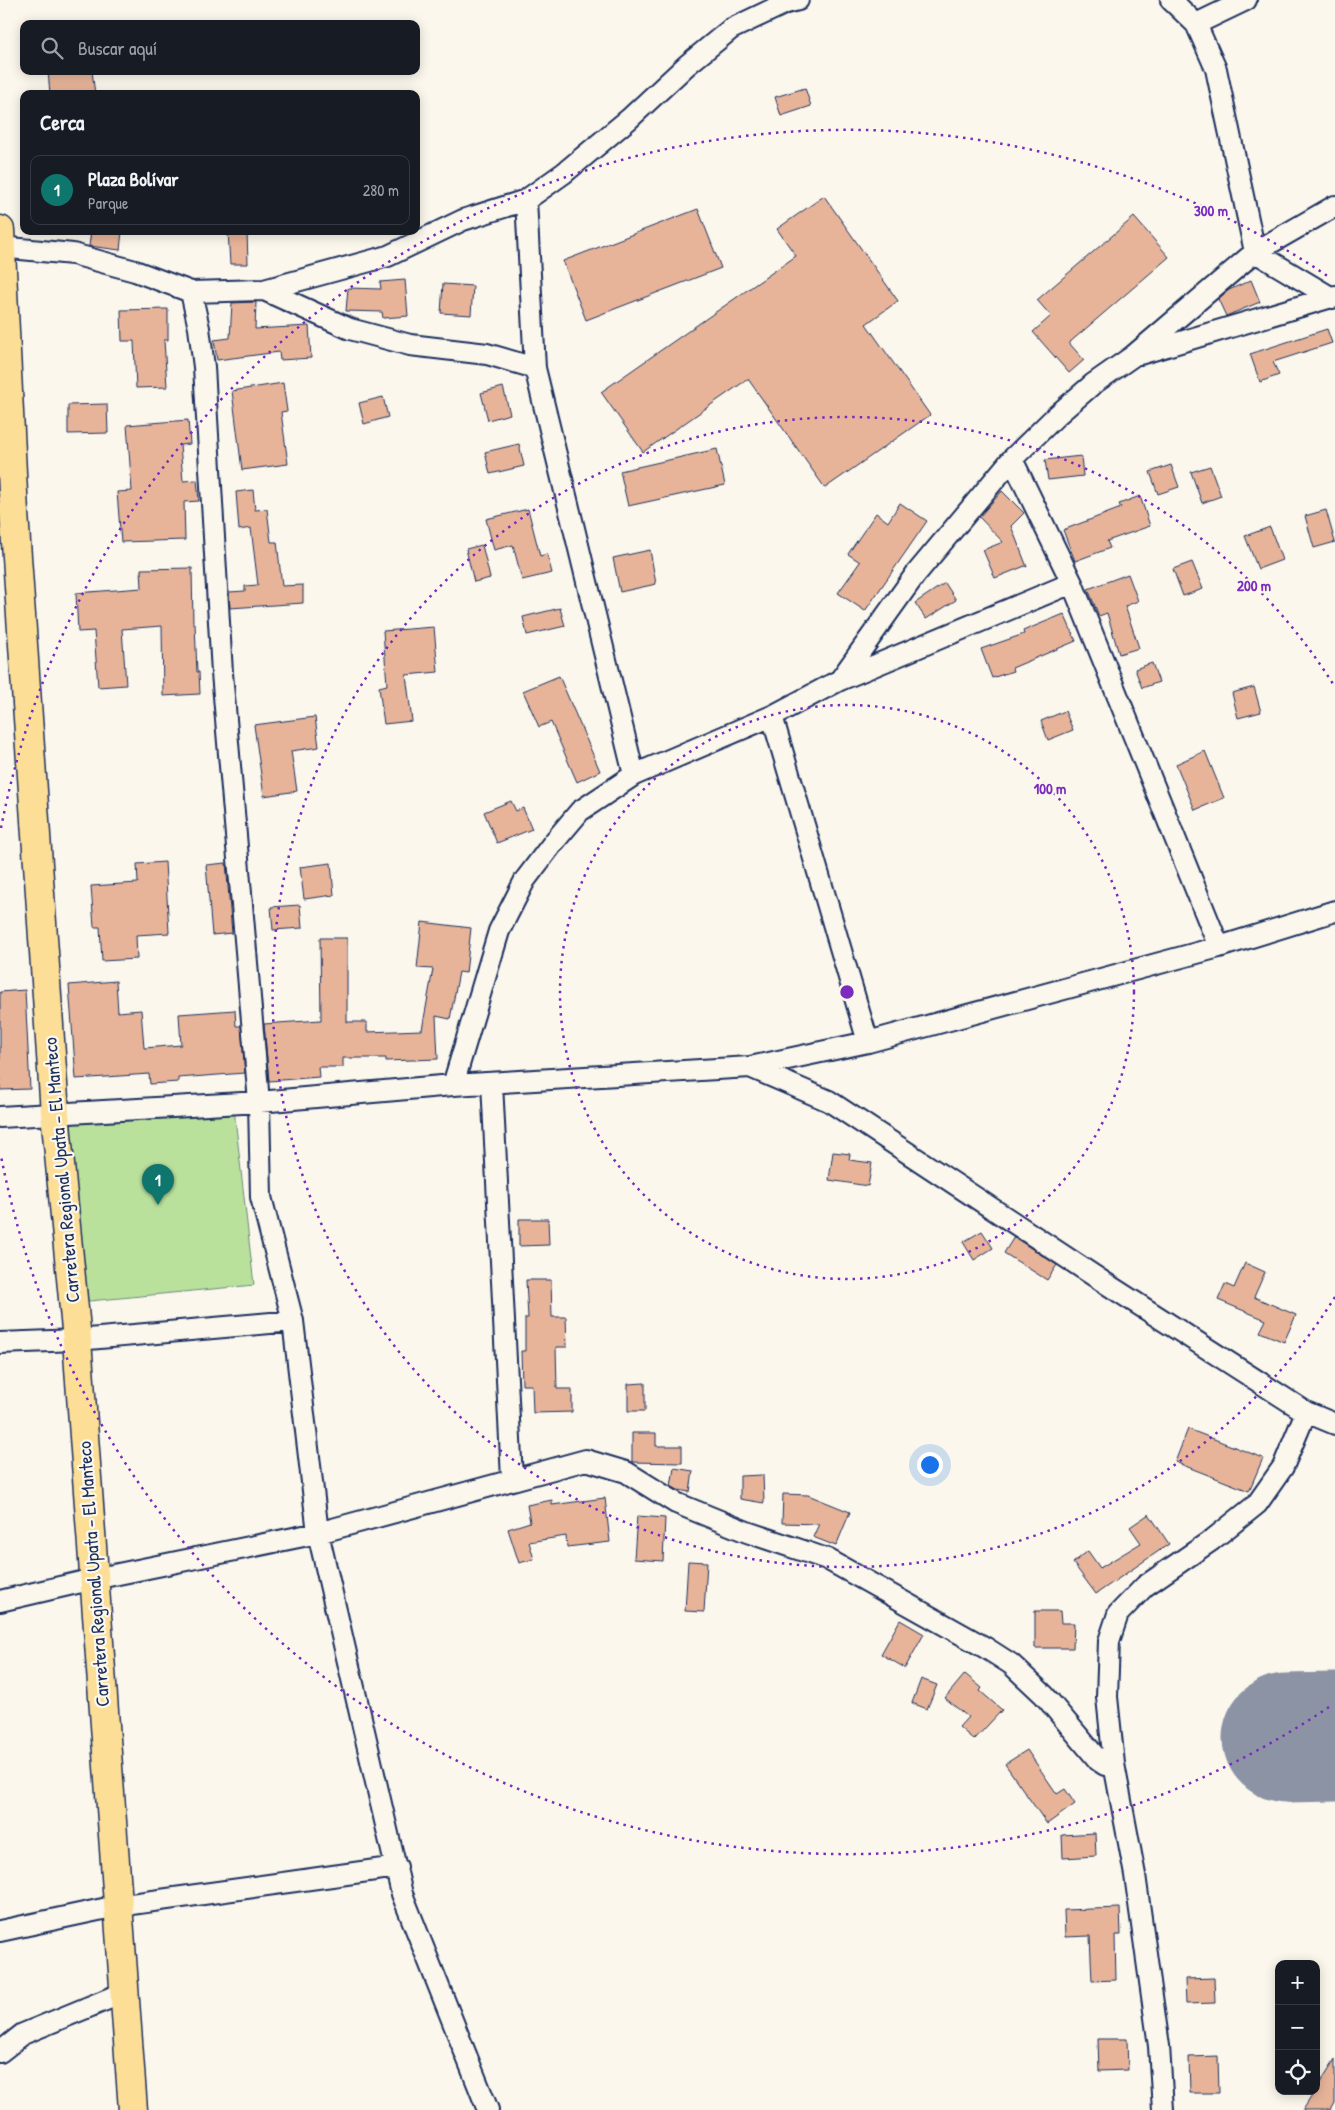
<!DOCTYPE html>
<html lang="es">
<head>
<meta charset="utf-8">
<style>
  :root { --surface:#171b24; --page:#20242c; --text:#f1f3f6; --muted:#9ea1a6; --line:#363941; --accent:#0f766e }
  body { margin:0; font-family:"Patrick Hand",sans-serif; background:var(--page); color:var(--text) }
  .controls { position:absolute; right:15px; bottom:15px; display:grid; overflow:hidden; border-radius:10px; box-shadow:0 2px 12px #0003 }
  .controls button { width:45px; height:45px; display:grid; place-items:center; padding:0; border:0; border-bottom:1px solid var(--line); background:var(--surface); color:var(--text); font:25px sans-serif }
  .you { position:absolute; left:929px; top:1464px; width:18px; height:18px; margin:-12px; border:4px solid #fff; border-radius:50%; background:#1a73e8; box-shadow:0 0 0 8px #1a73e833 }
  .badge { display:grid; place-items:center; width:32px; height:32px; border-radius:50%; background:var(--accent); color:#fff; font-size:16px; font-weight:700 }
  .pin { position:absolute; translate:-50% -41px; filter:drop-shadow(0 1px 2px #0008) }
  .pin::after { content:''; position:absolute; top:26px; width:18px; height:15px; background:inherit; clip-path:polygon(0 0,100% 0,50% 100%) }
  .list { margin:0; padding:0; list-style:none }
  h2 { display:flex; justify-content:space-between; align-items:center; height:65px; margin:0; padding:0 20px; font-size:21px }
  h2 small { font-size:16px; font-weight:400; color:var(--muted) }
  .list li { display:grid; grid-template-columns:32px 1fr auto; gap:15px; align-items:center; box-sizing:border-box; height:70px; margin:0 10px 10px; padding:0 10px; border:1px solid var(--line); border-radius:10px }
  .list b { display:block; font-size:19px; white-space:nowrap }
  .list p { margin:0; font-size:16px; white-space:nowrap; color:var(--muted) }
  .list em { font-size:16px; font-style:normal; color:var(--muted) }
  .icon { flex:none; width:28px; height:28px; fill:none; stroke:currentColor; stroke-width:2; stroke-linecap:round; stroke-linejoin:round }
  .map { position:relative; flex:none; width:1335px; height:2110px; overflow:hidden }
  .search { position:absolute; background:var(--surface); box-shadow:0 2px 12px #0003; left:20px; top:20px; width:400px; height:55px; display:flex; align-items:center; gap:12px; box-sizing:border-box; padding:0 18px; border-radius:10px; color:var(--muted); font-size:19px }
  .panel { position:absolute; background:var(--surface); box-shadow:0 2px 12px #0003; left:20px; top:90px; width:400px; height:145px; border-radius:10px }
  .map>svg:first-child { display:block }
  .green { fill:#bae19c; stroke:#6a887d }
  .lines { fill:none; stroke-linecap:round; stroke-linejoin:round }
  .runway { stroke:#8b93a5; stroke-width:129 }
  .building { fill:#e7b499; stroke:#1b2f5e }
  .minor-casing { stroke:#1b2f5e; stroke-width:24 }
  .primary-casing { stroke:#1b2f5e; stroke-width:31 }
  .minor { stroke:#fbf7ec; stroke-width:20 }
  .primary { stroke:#fcde96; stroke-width:28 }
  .ring { fill:none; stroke:#7b2cbf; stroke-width:2.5; stroke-dasharray:2.5 5 }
  .labels { text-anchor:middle; stroke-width:4.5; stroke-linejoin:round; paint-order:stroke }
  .street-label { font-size:19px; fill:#1b2f5e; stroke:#fbf7ec }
  .centre { fill:#7b2cbf; stroke:#fbf7ec; stroke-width:2.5 }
  .ring-label { font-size:15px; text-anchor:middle; font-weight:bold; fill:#7b2cbf; stroke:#fbf7ec; stroke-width:4.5; stroke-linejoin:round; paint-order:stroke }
</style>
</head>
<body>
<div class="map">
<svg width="1335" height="2110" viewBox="0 0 1335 2110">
  <rect width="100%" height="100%" fill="#fbf7ec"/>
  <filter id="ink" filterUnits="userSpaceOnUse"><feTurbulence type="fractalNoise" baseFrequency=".02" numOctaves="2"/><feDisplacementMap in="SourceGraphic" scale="10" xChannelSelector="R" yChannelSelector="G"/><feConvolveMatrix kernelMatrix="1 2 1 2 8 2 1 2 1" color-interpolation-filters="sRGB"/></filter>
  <g filter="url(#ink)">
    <path class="green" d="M234,1109L254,1285L79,1302L64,1124Z"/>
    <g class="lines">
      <path class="runway" d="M1287,1738L1335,1737"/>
    </g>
    <path class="building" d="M48,71H92L95,94H50Z
      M805,88L811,106L781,116L775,97Z
      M824,196L898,301L866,324L930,415L825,488L748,379L643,452L601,392L796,256L777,229Z
      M698,209L721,268L586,320L563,261Z
      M1134,217L1169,257L1069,343L1084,360L1069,373L1033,332L1051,316L1037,300Z
      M91,231H122L120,250L89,246Z
      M228,231H247L248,264H230Z
      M405,280L408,316L383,318L382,312L346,311L348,288L381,289L380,282Z
      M1251,280L1260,302L1226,316L1218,299L1229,290Z
      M443,284L473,286L471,315L441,313Z
      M256,302L255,329L309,326L311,358L280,360L279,352L217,360L214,340L230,338L232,303Z
      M168,309V340H164L167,387L136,388L134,341H122L121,310Z
      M1327,329L1332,343L1273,362L1279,375L1260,382L1250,354Z
      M283,383L287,411L281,412L288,464L242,470L232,391Z
      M503,387L510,414L488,420L481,393Z
      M383,397L388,417L364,424L359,403Z
      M107,404L108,433L68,434V405Z
      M188,420L190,444L180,445L183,481L197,480L199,501L184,502L185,540L121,542L117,492L132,491L127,425Z
      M519,444L524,466L490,474L485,452Z
      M717,449L725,485L628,506L620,471Z
      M1081,456L1083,476L1048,480L1045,460Z
      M1171,465L1179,487L1158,494L1150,472Z
      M1210,466L1221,496L1202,503L1191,472Z
      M253,490L255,510L267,509L271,542H277L282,586L303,585V603L230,608L229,592L245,591V586L258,585L251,528L239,530L236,492Z
      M1002,491L1024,513L1011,526L1027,567L1025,566L995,578L983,550L1003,542L979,517Z
      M1140,496L1150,526L1107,541L1110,548L1075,561L1063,530L1121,508L1119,504Z
      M900,503L927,521L865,611L838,593L860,562L848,554L876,513L888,522Z
      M528,509L540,556L547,554L552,573L522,580L513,545L494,550L486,519Z
      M1326,510L1335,542L1314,548L1305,516Z
      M1270,527L1282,560L1258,569L1245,536Z
      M482,545L490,578L474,582L466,549Z
      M650,550L656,584L620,592L613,558Z
      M1192,562L1203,589L1183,596L1173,569Z
      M192,568L193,624H195L197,672H199L200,694L163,696L162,626L122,629L126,685L98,687L94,631L78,632L76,593L142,588L141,569Z
      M1128,574L1138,601L1125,606L1139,648L1119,654L1107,613L1099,616L1088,589Z
      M945,583L956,600L926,619L915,603Z
      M560,608L565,626L527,635L523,617Z
      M1064,614L1076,641L1012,668L1013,671L992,678L981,649L1024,634L1023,631Z
      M434,627L438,672L406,675L412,721L384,724L379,687L387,685L383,631Z
      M1152,663L1159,682L1142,688L1135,669Z
      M559,676L600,771L577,782L551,722L539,727L523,691Z
      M1254,687L1261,712L1238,718L1232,693Z
      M1065,711L1073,730L1048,740L1041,721Z
      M315,717L319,747L291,751L297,791L264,796L254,725Z
      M1205,751L1224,798L1195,810L1176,764Z
      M511,801L516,811L523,808L532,829L497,843L484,812Z
      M165,862L169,933L136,935L137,959L102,961L100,927H94L91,886L138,883L137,864Z
      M226,863L232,933L212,935L206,865Z
      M331,863L334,895L304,899L300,867Z
      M300,905L302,928L273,930L271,907Z
      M422,922L471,928L466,973L459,972L450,1019L436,1016L438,1059L386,1061V1058H343V1067H318L319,1077L269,1081L264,1024L321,1020L320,938H347V1022H367V1032L422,1030L433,969L417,968Z
      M116,981L118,1012L141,1010L144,1048L181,1045L179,1014L235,1010L236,1026H241L245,1073L178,1078V1082L150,1084L149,1074L76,1079L69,985Z
      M25,990L30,1089L0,1090V992Z
      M833,1152L850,1154L849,1160L872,1163L868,1186L829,1180Z
      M519,1219H548L549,1245L519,1246Z
      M982,1231L993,1248L974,1260L963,1242Z
      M1014,1237L1057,1265L1047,1280L1004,1253Z
      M1245,1263L1265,1272L1254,1297L1296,1315L1284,1342L1260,1332L1266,1320L1218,1300L1225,1284L1234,1288Z
      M526,1280H551L552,1317H566L567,1347H556L557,1389H572V1412L533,1413L532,1385H522L521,1351H525V1318H528Z
      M645,1383V1411H628V1384Z
      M1188,1429L1263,1458L1249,1491L1175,1462Z
      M632,1433H656V1446H682V1463L632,1462Z
      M674,1468L693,1471L690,1492L678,1490L671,1486Z
      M763,1475L764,1503L740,1499V1476Z
      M783,1494L808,1495L850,1512L836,1546L813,1537L819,1524L782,1523Z
      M605,1498L610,1542L567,1547L566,1536L529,1542L534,1559L519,1563L508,1529L530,1522L527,1505L552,1500V1505Z
      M1149,1514L1169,1544L1096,1594L1073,1563L1088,1551L1100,1568L1141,1543L1130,1527Z
      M637,1516L665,1518L663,1561L634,1559Z
      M688,1561L707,1562L704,1612L685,1611Z
      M1035,1611H1060L1061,1623H1074L1073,1648H1035Z
      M900,1620L924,1634L905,1668L881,1654Z
      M965,1674L982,1688L980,1691L1002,1710L974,1740L959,1727L968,1717L945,1698Z
      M921,1679L937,1685L927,1709L912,1703Z
      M1027,1750L1057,1794L1065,1789L1075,1804L1047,1824L1005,1764Z
      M1095,1833L1096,1856L1063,1858L1062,1835Z
      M1120,1908L1121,1935H1115L1116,1980L1092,1981L1090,1936L1065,1937L1064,1910Z
      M1214,1978L1215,2003L1186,2004L1185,1979Z
      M1098,2039H1127L1128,2070L1099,2071Z
      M1218,2056L1219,2093H1190L1189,2057Z
      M1335,2059V2103L1331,2110H1303Z"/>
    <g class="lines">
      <defs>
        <path id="minor" d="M1171,0L1196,24L1216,69L1255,252L1332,298
          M1196,24L1246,0
          M526,200L535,368L634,775
          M0,247L73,254L135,271L191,292L264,290L350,329L410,345L487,354L535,368
          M264,290L388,256L463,220L526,200L564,173L629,119L687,65L731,29L786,3L798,0
          M191,292L199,328L204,367L222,673L259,1102L261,1197L293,1321L318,1533L402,1894L488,2110
          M1140,354L1335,296
          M1012,459L1072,583L1219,947
          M840,680L915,575L1012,459L1056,416L1093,384L1133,356L1255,252L1335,206
          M772,716L868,1042
          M750,1067L829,1101L1102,1281L1306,1412L1335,1424
          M492,1083L512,1479
          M453,1085L499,931L525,880L553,843L580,811L634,775L772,716L840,680L1072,583
          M0,1117L259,1102L453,1085L750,1067L868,1042L1219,947L1335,911
          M0,1343L77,1340L293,1321
          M0,1601L94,1579L318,1533L586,1460L626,1472L676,1503L747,1532L827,1559L986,1648L1011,1664L1044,1695L1099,1761L1105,1765L1114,1764
          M0,1931L117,1906L397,1867
          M0,2052L23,2034L125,1992
          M1163,2110L1159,2046L1135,1875L1114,1764L1107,1697L1109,1641L1118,1614L1145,1586L1212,1540L1257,1504L1283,1467L1306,1412"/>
        <path id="primary" d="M0,230L14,513L55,1113L77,1340L133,2110"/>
      </defs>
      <use href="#minor" class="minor-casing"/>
      <use href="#primary" class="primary-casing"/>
      <use href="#minor" class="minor"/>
      <use href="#primary" class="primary"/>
    </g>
  </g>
  <g class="ring">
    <circle cx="847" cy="992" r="287"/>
    <path d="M1335 1297A575 575 0 1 1 1335 687"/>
    <path d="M1329 1707A862 862 0 0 1 1 1156M1 828A862 862 0 0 1 1329 277"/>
  </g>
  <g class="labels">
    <g class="street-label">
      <text transform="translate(61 1170) rotate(-95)" y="7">Carretera Regional Upata - El Manteco</text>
      <text transform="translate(93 1574) rotate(-94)" y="7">Carretera Regional Upata - El Manteco</text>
    </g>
  </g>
  <circle cx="847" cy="992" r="8" class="centre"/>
  <g class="ring-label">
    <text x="1211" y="216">300 m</text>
    <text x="1254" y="591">200 m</text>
    <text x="1050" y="794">100 m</text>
  </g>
</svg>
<div class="controls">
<button>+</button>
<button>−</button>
<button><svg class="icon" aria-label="locate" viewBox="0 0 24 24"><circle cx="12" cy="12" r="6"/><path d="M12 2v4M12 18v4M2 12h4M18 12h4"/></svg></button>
</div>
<div class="you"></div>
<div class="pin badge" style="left:158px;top:1205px">1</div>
<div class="search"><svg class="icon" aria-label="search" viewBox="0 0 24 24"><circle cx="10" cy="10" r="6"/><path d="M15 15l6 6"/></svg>Buscar aquí</div>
<section class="panel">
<h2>Cerca<small></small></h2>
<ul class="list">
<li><span class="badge">1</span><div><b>Plaza Bolívar</b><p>Parque</p></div><em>280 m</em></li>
</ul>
</section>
</div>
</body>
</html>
